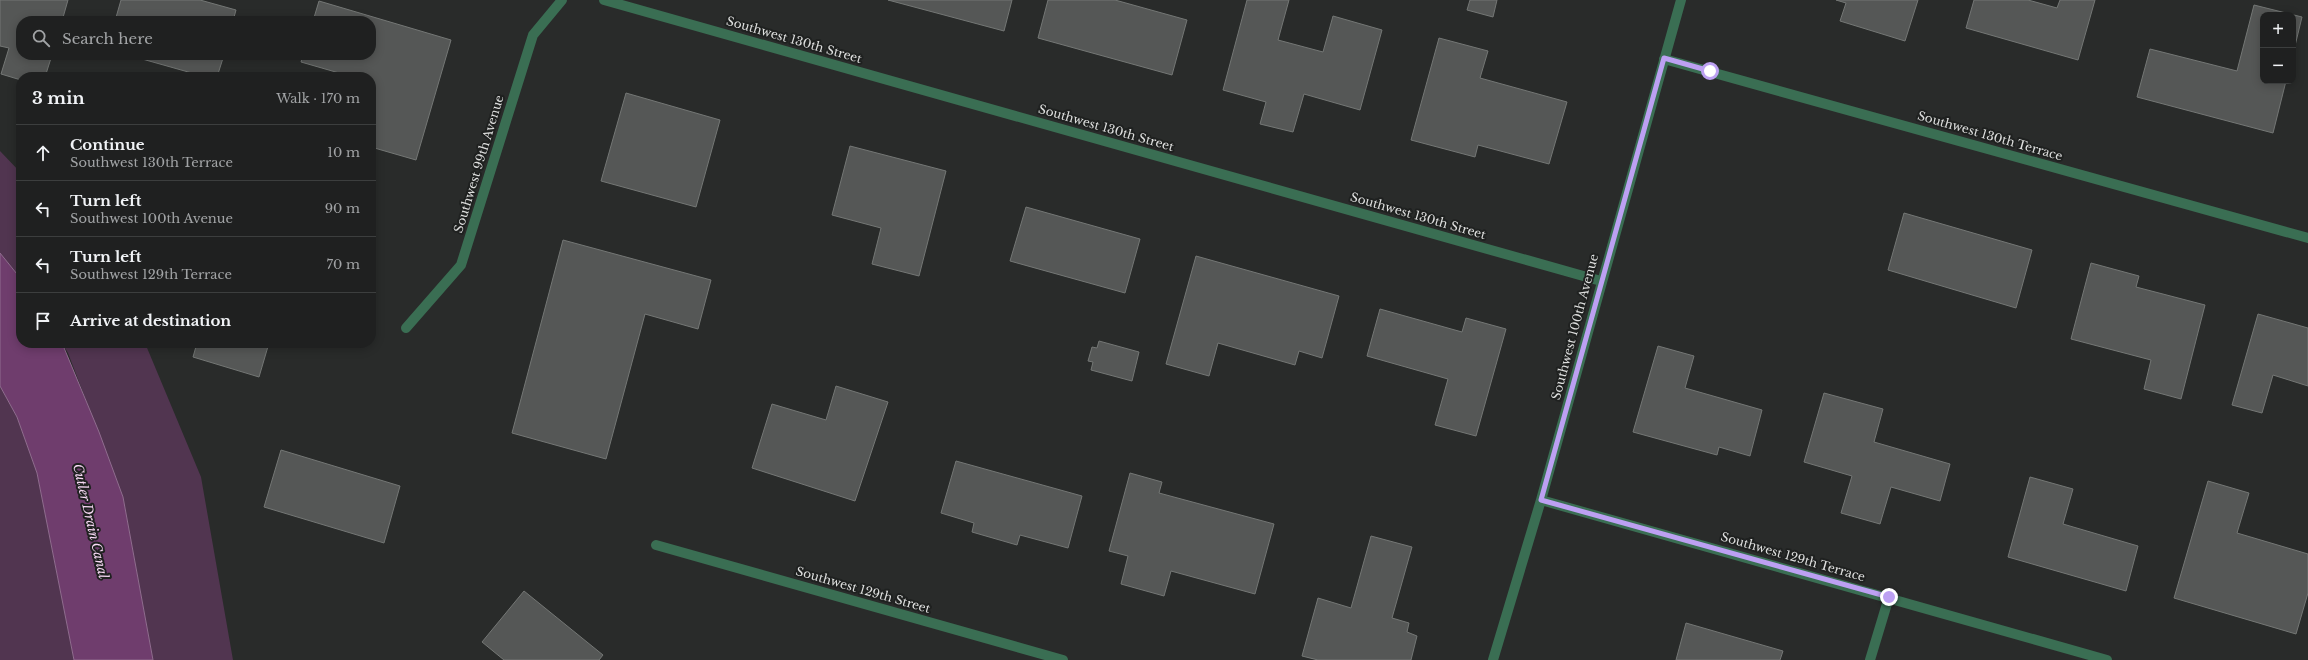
<!DOCTYPE html>
<html lang="en">
<head>
<meta charset="utf-8">
<style>
  :root { --surface:#1f2020; --page:#2c2d2d; --text:#f1f3f6; --muted:#a1a3a5; --line:#3c3e3e }
  body { margin:0; font-family:"Libre Baskerville",serif; background:var(--page); color:var(--text) }
  .controls { position:absolute; right:12px; top:12px; display:grid; overflow:hidden; border-radius:8px; box-shadow:0 2px 10px #0003 }
  .controls button { width:36px; height:36px; display:grid; place-items:center; padding:0; border:0; border-bottom:1px solid var(--line); background:var(--surface); color:var(--text); font:20px sans-serif }
  .stop { position:absolute; width:12px; height:12px; margin:-9px; border:3px solid #bca0f2; border-radius:50%; background:#fff }
  .stop.end { background:#bca0f2; border-color:#fff; box-shadow:0 1px 4px #0008 }
  .list { margin:0; padding:0; list-style:none }
  h2 { display:flex; justify-content:space-between; align-items:center; height:52px; margin:0; padding:0 16px; font-size:17px }
  h2 small { font-size:13px; font-weight:400; color:var(--muted) }
  .list li { display:grid; grid-template-columns:26px 1fr auto; gap:12px; align-items:center; box-sizing:border-box; height:56px; padding:0 16px; border-top:1px solid var(--line) }
  .list b { display:block; font-size:15px; white-space:nowrap }
  .list p { margin:0; font-size:13px; white-space:nowrap; color:var(--muted) }
  .list em { font-size:13px; font-style:normal; color:var(--muted) }
  .icon { flex:none; width:22px; height:22px; fill:none; stroke:currentColor; stroke-width:2; stroke-linecap:round; stroke-linejoin:round }
  .map { position:relative; flex:none; width:2308px; height:660px; overflow:hidden }
  .search { position:absolute; background:var(--surface); box-shadow:0 2px 10px #0003; left:16px; top:16px; width:360px; height:44px; display:flex; align-items:center; gap:10px; box-sizing:border-box; padding:0 14px; border-radius:16px; color:var(--muted); font-size:15px }
  .panel { position:absolute; background:var(--surface); box-shadow:0 2px 10px #0003; left:16px; top:72px; width:360px; height:276px; border-radius:16px }
  .map>svg:first-child { display:block }
  .green { fill:#513550 }
  .water { fill:#6f3d6d; stroke:#906d8f }
  .building { fill:#555756; stroke:#747775 }
  .lines { fill:none; stroke-linecap:round; stroke-linejoin:round }
  .street { stroke:#3a6e53; stroke-width:10 }
  .route { stroke:#bca0f2; stroke-width:5 }
  .labels { text-anchor:middle; stroke-width:4; stroke-linejoin:round; paint-order:stroke }
  .street-label { font-size:12px; fill:#dddedd; stroke:#1f2120 }
  .water-label { font-size:13px; font-style:italic; fill:#f8d9f5; stroke:#1f2120 }
</style>
</head>
<body>
<div class="map">
<svg width="2308" height="660" viewBox="0 0 2308 660">
  <rect width="100%" height="100%" fill="#292b2a"/>
  <path class="green" d="M0,151L21,173V279L0,253Z
    M62,343H145L201,477L233,660H153L123,497L68,353Z
    M0,386L17,417L37,473L74,660H0Z"/>
  <path class="water" d="M0,253L21,279V343H62L99,432L123,497L153,660H74L37,473L17,417L0,386Z"/>
  <path class="building" d="M0,0H68L62,21H21V55H52L45,77H21V80L1,74L9,48L0,46Z
    M121,0H200L236,10L233,21H115Z
    M888,0H1012L1004,31Z
    M1048,0H1115L1187,20L1172,75L1038,38Z
    M1247,0H1289L1278,40L1323,52L1333,16L1382,30L1360,110L1304,94L1293,132L1260,124L1266,102L1223,90Z
    M1470,0H1497L1493,17L1467,10Z
    M1836,0H1918L1905,41L1840,21L1846,3Z
    M1974,0H2028L2057,8L2060,0H2095L2078,60L1966,28Z
    M319,1L451,40L416,160L371,147V95L374,83L371,82V77H353L301,62L303,55H371V21H313Z
    M2254,5L2302,17L2293,54V15H2263V81H2286L2273,133L2137,97L2150,49L2237,71Z
    M1439,38L1488,51L1480,78L1567,102L1549,164L1478,145L1475,157L1411,140Z
    M128,55H224L217,77H206Z
    M626,93L720,120L696,207L601,181Z
    M850,146L946,171L919,276L872,264L881,228L832,215Z
    M1026,207L1140,239L1125,293L1010,261Z
    M1904,213L2032,250L2016,308L1888,270Z
    M563,240L711,280L698,329L645,314L606,459L512,433Z
    M1196,256L1339,296L1322,358L1299,351L1295,365L1218,343L1209,376L1166,364Z
    M2091,263L2139,276L2136,287L2205,305L2181,399L2144,389L2151,360L2071,339Z
    M1380,309L1462,332L1466,318L1506,329L1476,436L1435,425L1448,379L1367,356Z
    M2258,314L2308,328V386L2273,375L2262,413L2232,405Z
    M1099,341L1139,352L1132,381L1091,370L1093,362L1088,361L1092,347L1097,348Z
    M197,343H269L259,377L193,357Z
    M1658,346L1694,356L1685,388L1762,410L1750,456L1719,447L1717,455L1633,432Z
    M836,386L888,402L855,501L752,468L772,404L826,420Z
    M1824,393L1883,409L1874,442L1950,464L1940,501L1891,487L1880,524L1841,513L1852,476L1804,462Z
    M281,450L400,486L384,543L264,507Z
    M956,461L1082,496L1068,548L1020,535L1017,545L972,532L974,523L941,513Z
    M1130,473L1162,482L1159,493L1274,524L1255,594L1171,571L1164,596L1121,584L1128,556L1109,551Z
    M2030,477L2073,489L2063,524L2138,546L2126,591L2008,557Z
    M2208,481L2249,493L2237,533L2308,554V593L2296,634L2174,598Z
    M1371,536L1412,547L1392,618L1409,623L1407,632L1417,636L1411,660H1318L1302,656L1318,598L1351,608Z
    M524,591L603,655L599,660H504L482,642Z
    M1686,623L1783,651L1780,660H1676Z"/>
  <g class="lines">
    <path class="street" d="M604,0L1601,281
      M1664,59L2308,238
      M406,328L461,265L533,35L562,0
      M1541,500L2107,660
      M656,545L1063,660
      M1493,660L1541,500L1681,0
      M1870,660L1889,597"/>
  </g>
  <g class="lines">
    <path class="route" d="M1710,71L1664,58L1541,500L1889,597"/>
  </g>
  <g class="labels">
    <g class="street-label">
      <text transform="translate(794 40) rotate(16)" y="4">Southwest 130th Street</text>
      <text transform="translate(1106 128) rotate(16)" y="4">Southwest 130th Street</text>
      <text transform="translate(1990 136) rotate(16)" y="4">Southwest 130th Terrace</text>
      <text transform="translate(479 164) rotate(-73)" y="4">Southwest 99th Avenue</text>
      <text transform="translate(1418 216) rotate(16)" y="4">Southwest 130th Street</text>
      <text transform="translate(1575 327) rotate(-75)" y="4">Southwest 100th Avenue</text>
      <text transform="translate(1793 557) rotate(16)" y="4">Southwest 129th Terrace</text>
      <text transform="translate(863 590) rotate(16)" y="4">Southwest 129th Street</text>
    </g>
    <g class="water-label">
      <text transform="translate(91 521) rotate(77)" y="5">Cutler Drain Canal</text>
    </g>
  </g>
</svg>
<div class="controls">
<button>+</button>
<button>−</button>
</div>
<div class="stop" style="left:1710px;top:71px"></div>
<div class="stop end" style="left:1889px;top:597px"></div>
<div class="search"><svg class="icon" aria-label="search" viewBox="0 0 24 24"><circle cx="10" cy="10" r="6"/><path d="M15 15l6 6"/></svg>Search here</div>
<section class="panel">
<h2>3 min<small>Walk · 170 m</small></h2>
<ul class="list">
<li><svg class="icon" aria-label="ahead" viewBox="0 0 24 24"><path d="M12 20V5M6 11l6-6 6 6"/></svg><div><b>Continue</b><p>Southwest 130th Terrace</p></div><em>10 m</em></li>
<li><svg class="icon" aria-label="left" viewBox="0 0 24 24"><path d="M17 20v-9H6M10 6l-5 5 5 5"/></svg><div><b>Turn left</b><p>Southwest 100th Avenue</p></div><em>90 m</em></li>
<li><svg class="icon" aria-label="left" viewBox="0 0 24 24"><path d="M17 20v-9H6M10 6l-5 5 5 5"/></svg><div><b>Turn left</b><p>Southwest 129th Terrace</p></div><em>70 m</em></li>
<li><svg class="icon" aria-label="arrive" viewBox="0 0 24 24"><path d="M6 21V4h12l-3 4 3 4H6"/></svg><div><b>Arrive at destination</b></div></li>
</ul>
</section>
</div>
</body>
</html>
